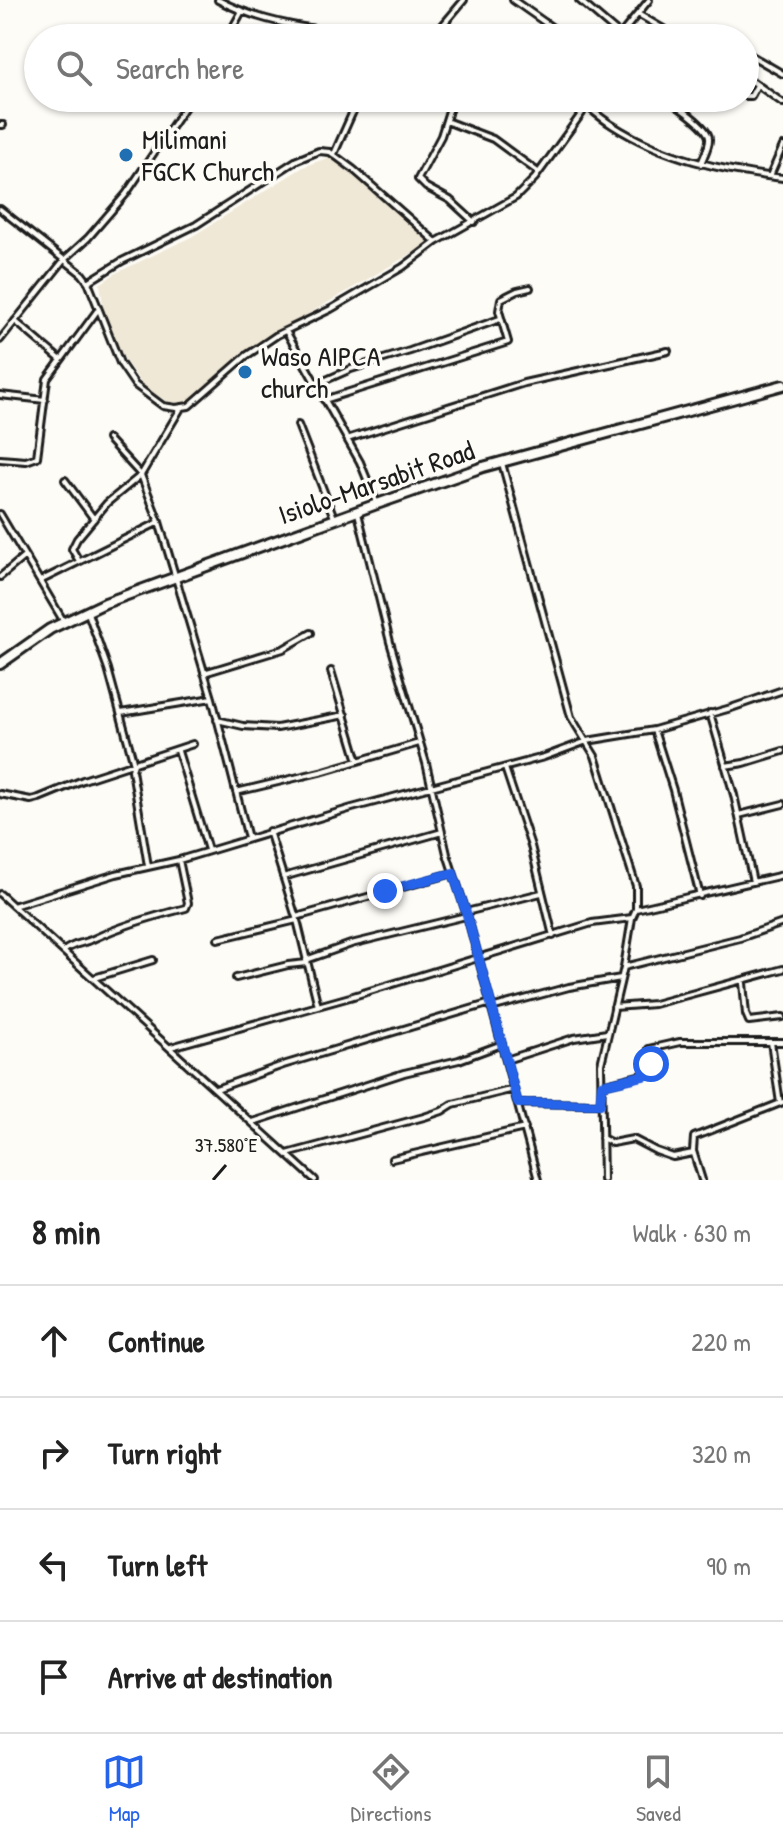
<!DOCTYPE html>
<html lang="en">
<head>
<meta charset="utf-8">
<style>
  :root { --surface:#fff; --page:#f2f2f2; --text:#222; --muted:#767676; --line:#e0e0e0; --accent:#2563eb }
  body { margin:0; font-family:"Patrick Hand",sans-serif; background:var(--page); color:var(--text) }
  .stop { position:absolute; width:24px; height:24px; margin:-18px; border:6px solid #2563eb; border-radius:50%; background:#fff }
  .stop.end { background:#2563eb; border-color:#fff; box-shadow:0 2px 8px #0008 }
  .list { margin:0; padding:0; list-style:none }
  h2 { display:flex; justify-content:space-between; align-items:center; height:104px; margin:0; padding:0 32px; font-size:34px }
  h2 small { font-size:26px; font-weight:400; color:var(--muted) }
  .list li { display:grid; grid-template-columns:52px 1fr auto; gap:24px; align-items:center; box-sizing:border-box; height:112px; padding:0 32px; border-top:2px solid var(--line) }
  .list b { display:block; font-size:30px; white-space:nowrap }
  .list em { font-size:26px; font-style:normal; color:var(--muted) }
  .icon { flex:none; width:44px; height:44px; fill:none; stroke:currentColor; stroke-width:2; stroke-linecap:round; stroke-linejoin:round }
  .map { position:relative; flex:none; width:783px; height:1180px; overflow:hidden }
  .search { position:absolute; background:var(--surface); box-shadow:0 2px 6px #0004; left:24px; right:24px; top:24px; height:88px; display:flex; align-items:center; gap:20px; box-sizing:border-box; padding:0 28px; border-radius:44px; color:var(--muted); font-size:30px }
  .sheet { height:552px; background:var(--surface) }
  nav { display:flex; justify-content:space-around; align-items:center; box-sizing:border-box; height:112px; border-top:2px solid var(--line); background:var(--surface); font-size:22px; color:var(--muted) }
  nav a { display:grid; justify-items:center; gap:4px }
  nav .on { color:var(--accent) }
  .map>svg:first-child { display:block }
  .built { fill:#f0e8d6 }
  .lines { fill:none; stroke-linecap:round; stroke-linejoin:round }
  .street-casing { stroke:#1c1c1c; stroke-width:10 }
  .highway-casing { stroke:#1c1c1c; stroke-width:14 }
  .street { stroke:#fdfcf7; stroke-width:4 }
  .highway { stroke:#fdfcf7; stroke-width:8 }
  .route { stroke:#2563eb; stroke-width:10 }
  .ticks { fill:none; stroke:#1c1c1c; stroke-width:3 }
  .poi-dot { fill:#1f6fb2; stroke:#fdfcf7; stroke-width:3 }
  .labels { text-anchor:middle; stroke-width:7; stroke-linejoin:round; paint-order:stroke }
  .poi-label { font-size:28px; fill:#1c1c1c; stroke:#fdfcf7; text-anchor:start }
  .street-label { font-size:28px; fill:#1c1c1c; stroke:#fdfcf7 }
  .ticks-label { font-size:20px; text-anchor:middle; fill:#1c1c1c; stroke:#fdfcf7; stroke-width:7; stroke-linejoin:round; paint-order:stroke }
</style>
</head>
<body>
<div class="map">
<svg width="783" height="1180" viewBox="0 0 783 1180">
  <rect width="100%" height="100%" fill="#fdfcf7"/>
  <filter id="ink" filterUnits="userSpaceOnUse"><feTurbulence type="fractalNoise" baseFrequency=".0125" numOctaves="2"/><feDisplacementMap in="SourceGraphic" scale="16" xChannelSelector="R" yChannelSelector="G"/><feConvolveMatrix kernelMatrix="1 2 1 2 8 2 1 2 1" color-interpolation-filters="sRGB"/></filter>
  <g filter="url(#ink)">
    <path class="built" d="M330,157L349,169L431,242L264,340L199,402L182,410L145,388L126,362L105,319L100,284L116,273L191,237L305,166Z"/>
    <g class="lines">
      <defs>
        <path id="street" d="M218,0C275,30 337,31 400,38
          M513,0L567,38
          M579,0L620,35
          M638,14L679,38
          M227,38L242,11
          M432,38L464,0
          M618,38L649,0
          M745,52L783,74
          M745,76L783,103
          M745,96H751L757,85
          M453,98L441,136L418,179L426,187L450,200L474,222
          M577,98C589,107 599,117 612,125C663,158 724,171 783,178
          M664,98C675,104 708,126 709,138C710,146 703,157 701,164
          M446,121L493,139L538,172
          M0,125H3
          M334,154L359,98
          M770,176L783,146
          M0,209L82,274L88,282L120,363L135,385L163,406L176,408L189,406L246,356L277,335L331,309L403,267L436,242L516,197L535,178L582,113L587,98
          M88,282L122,261L196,225L297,160L319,151L330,152L353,169L436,242
          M15,321L61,360
          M286,331L360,462L377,504
          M0,340L64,260L88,238L126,194L191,98
          M317,384L351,369L410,351L500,319
          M0,395L45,400
          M324,400L508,342L499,311L501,299L517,291L530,288
          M298,425L335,520
          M108,439L141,475L159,522L212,698L248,838
          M347,439L524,383L668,351
          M0,459L26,461L37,457L47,379L97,311
          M502,463L571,717L595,756L636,886V909L632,918L624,967L601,1064L603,1180
          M65,480L94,519
          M358,513L390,642L426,763L447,854L467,915L538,1180
          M0,514L64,622
          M79,561L72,549L77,539L107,503L141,475L181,408
          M0,577L25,556
          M40,581L159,522
          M88,613L108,669L134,764L132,770L148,866
          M331,671L358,761
          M204,673L283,649L311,633
          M121,713L212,698
          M710,713L734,795L753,882
          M217,720L243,726L277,728L345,715
          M654,730L673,790L700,896
          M178,751L208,850
          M725,766L744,763L783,751
          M505,768L531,846L553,936
          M236,792L324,771L419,743
          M0,794L31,800L39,798L83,780L193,744
          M739,815L783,804
          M269,831L298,924L318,1006
          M283,877L442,832
          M0,894L315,1180
          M13,906L116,874L179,860L352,808L544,757L587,741L654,730L731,708L783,690
          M636,909L783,875
          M466,912L541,893
          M296,917L453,873
          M218,939L297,920
          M64,951C73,943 83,944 93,939C123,925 154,916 186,908L188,903L179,860
          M306,960L351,944L466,916
          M624,967L740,938L783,923
          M94,978L153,960
          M236,978L288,965L307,963
          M743,983L746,1014L749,1021L783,1017
          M614,1007L654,1004L783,969
          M491,1008L569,987L621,978
          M771,1042L780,1103
          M171,1047L350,997L592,923L632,918
          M506,1060L574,1038L607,1033
          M602,1085L650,1073L649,1049L680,1042H783
          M216,1089L283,1065L491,1003
          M518,1103L600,1104
          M253,1122L404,1073L459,1060L502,1044
          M602,1138L612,1143L633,1139L656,1151L673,1157L693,1153
          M287,1154L424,1117L442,1111L453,1104L514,1089
          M392,1159L525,1128
          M702,1180L693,1151L694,1137L783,1102"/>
        <path id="highway" d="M0,664L50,629L105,603L377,504L483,467L783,385"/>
      </defs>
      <use href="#street" class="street-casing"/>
      <use href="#highway" class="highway-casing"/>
      <use href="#street" class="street"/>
      <use href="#highway" class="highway"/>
    </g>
  </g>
  <g class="lines" filter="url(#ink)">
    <path class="route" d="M385,891L453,873L467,915L518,1103L600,1104L602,1085L647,1075L651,1071V1064"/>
  </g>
  <path class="ticks" d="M213,1180L226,1165"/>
  <g class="poi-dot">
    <circle cx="126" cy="155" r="8"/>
    <circle cx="245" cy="372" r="8"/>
  </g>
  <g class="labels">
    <g class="poi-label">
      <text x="142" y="149">Milimani<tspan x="142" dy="32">FGCK Church</tspan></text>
      <text x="261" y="366">Waso AIPCA<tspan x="261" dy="32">church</tspan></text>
    </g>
    <g class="street-label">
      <text transform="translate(376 482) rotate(-19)" y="10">Isiolo-Marsabit Road</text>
    </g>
  </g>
  <g class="ticks-label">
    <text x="226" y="1152">37.580°E</text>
  </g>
</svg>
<div class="stop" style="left:651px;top:1064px"></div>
<div class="stop end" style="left:385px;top:891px"></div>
<div class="search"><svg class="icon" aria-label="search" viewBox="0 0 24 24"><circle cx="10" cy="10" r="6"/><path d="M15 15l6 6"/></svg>Search here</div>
</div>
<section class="sheet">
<h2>8 min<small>Walk · 630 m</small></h2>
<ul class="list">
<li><svg class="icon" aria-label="ahead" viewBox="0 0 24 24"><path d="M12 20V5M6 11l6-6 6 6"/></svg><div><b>Continue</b></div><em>220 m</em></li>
<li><svg class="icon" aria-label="right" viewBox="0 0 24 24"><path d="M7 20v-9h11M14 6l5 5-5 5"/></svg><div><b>Turn right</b></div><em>320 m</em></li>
<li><svg class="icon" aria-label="left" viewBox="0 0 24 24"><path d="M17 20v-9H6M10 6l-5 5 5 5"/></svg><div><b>Turn left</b></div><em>90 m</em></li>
<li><svg class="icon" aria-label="arrive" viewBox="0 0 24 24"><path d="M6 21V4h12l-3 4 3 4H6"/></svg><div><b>Arrive at destination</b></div></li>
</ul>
</section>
<nav>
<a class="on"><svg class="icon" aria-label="map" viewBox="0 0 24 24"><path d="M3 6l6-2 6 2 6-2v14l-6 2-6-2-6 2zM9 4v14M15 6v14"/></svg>Map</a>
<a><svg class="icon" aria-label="directions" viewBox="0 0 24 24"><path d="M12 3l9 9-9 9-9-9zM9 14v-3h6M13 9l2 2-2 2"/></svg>Directions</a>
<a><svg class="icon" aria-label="saved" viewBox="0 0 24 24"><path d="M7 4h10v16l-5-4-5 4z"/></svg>Saved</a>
</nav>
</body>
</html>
